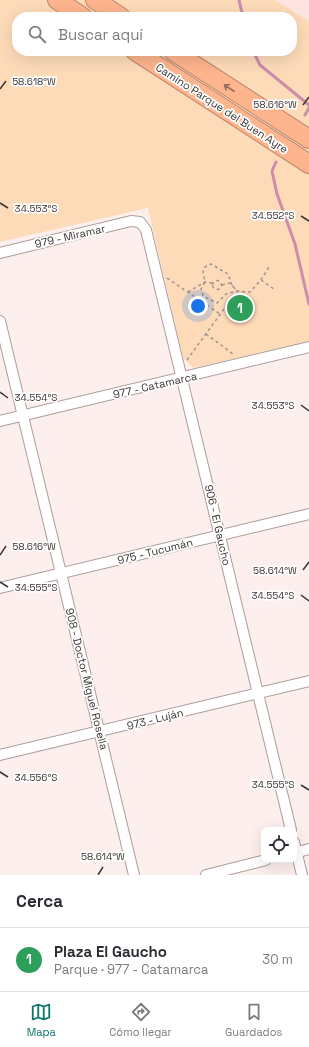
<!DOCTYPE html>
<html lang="es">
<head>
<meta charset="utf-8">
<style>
  :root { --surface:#fff; --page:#f2f2f3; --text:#2b2b33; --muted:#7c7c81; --line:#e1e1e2; --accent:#0f766e }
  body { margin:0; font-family:"Space Grotesk",sans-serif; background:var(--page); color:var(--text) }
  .controls { position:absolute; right:12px; bottom:12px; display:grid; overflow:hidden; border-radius:8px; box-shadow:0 4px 16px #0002 }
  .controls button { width:36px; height:36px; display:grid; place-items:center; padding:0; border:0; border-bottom:1px solid var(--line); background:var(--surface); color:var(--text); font:20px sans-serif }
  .you { position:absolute; left:198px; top:306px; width:14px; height:14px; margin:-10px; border:3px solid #fff; border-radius:50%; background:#1a73e8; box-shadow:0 0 0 6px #1a73e833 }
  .badge { display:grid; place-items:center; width:26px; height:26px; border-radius:50%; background:var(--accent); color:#fff; font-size:13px; font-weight:700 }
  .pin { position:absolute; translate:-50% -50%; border:2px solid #fff; box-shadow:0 1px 4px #0006 }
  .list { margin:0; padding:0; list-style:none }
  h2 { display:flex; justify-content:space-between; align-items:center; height:52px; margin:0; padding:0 16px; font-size:17px }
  h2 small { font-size:13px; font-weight:400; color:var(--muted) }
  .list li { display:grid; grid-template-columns:26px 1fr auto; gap:12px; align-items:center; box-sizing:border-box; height:64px; padding:0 16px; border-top:1px solid var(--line) }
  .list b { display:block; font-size:15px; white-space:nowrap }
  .list p { margin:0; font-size:13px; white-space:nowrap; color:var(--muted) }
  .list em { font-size:13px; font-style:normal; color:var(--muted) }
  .icon { flex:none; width:22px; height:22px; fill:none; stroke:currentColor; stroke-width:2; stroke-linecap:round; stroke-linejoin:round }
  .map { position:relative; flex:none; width:309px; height:875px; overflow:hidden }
  .search { position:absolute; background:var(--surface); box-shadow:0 4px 16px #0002; left:12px; right:12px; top:12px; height:44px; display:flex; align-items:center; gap:10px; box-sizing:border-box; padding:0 14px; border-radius:16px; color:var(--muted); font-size:15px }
  .sheet { height:116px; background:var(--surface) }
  nav { display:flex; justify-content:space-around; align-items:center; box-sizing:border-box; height:56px; border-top:1px solid var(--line); background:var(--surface); font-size:11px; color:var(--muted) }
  nav a { display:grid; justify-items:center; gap:2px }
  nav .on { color:var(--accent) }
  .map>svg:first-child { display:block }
  .built { fill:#fee4e0 }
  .green { fill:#fddbb9; fill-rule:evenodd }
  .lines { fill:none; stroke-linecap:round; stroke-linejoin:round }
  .stream { stroke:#cb8dab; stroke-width:3 }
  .minor-casing { stroke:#ad9c9a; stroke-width:12 }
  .motorway-casing { stroke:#ba886e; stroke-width:20 }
  .path { stroke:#9e9392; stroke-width:1.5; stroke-dasharray:3 3; stroke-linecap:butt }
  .minor { stroke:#fff; stroke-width:10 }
  .motorway { stroke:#feb48d; stroke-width:18 }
  .oneway { stroke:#936e5c }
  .ticks { fill:none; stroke:#3c3534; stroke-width:1.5 }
  .labels { text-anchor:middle; stroke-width:3.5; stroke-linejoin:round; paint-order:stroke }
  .street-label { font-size:11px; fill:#3c3534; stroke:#fff }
  .ticks-label { font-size:10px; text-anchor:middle; fill:#3c3534; stroke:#fff; stroke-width:3.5; stroke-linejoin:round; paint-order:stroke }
</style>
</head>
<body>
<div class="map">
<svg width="309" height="875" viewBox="0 0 309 875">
  <rect width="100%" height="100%" fill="#fdefed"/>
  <path class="built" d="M275,0H309V21Z"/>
  <path class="green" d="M0,0H275L309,21V341L194,368L183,358L148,208L0,242ZM17,17H292V51H17Z"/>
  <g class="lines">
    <path class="stream" d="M239,0L243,17
      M253,51L260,65L309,105
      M305,115L309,108
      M276,162L272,171L277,194L295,244L309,304"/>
    <defs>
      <path id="minor" d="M0,253L131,221L140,222L146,230L291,830
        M0,321L134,875
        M0,421L309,347
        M0,588L309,514
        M0,755L309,681
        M294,842L302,875
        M294,853L309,849
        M206,875L266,860"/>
      <path id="motorway" d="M57,0L83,17
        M95,0L121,17
        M135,51L309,164
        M173,51L309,139"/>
    </defs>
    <use href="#minor" class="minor-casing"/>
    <use href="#motorway" class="motorway-casing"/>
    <path class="path" d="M167,278L220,314
      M261,280L274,289
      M212.5 285a4.5 4.5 0 1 1 9 0a4.5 4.5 0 1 1-9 0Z
      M222,285L230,283L237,291L250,292L261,280L269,267
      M232,285L228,274L211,264L205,267L203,272L205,282L201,289L203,296L217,303L226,294L233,292L235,288
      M188,292L205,282L213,283
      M206,334L233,354
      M187,360L237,291"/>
    <use href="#minor" class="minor"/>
    <use href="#motorway" class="motorway"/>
  </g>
  <defs><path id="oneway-shaft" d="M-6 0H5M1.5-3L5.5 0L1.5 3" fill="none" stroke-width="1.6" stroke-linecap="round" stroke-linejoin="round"/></defs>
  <use class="oneway" href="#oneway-shaft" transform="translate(229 88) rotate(-147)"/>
  <path class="ticks" d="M0,89L6,81M303,105L309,97M0,203L8,208M301,216L309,221M0,392L8,398M301,405L309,411M0,555L6,546M303,570L309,562M0,582L8,587M301,595L309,601M0,772L8,777M301,785L309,790M98,875L103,867"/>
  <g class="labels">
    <g class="street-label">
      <text transform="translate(222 108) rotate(33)" y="4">Camino Parque del Buen Ayre</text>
      <text transform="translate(70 236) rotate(-13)" y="4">979 - Miramar</text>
      <text transform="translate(155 385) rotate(-13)" y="4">977 - Catamarca</text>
      <text transform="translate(218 525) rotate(77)" y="4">906 - El Gaucho</text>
      <text transform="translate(155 551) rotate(-14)" y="4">975 - Tucumán</text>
      <text transform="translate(87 679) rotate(76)" y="4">908 - Doctor Miguel Rosella</text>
      <text transform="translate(155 719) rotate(-14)" y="4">973 - Luján</text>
    </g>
  </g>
  <g class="ticks-label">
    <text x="34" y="85">58.618°W</text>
    <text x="275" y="108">58.616°W</text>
    <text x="36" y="212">34.553°S</text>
    <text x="273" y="219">34.552°S</text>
    <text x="36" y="401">34.554°S</text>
    <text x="273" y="409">34.553°S</text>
    <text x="34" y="550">58.616°W</text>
    <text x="275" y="574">58.614°W</text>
    <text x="36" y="591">34.555°S</text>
    <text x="273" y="599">34.554°S</text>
    <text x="36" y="781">34.556°S</text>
    <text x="273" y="788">34.555°S</text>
    <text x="103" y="860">58.614°W</text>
  </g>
</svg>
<div class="controls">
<button><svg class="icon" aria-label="locate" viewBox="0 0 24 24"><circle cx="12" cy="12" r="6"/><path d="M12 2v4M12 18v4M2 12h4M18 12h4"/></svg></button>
</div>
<div class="you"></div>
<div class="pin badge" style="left:240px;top:308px;background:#2e9e5b">1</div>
<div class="search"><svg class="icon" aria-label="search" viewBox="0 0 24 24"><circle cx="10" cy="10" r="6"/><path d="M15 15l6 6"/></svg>Buscar aquí</div>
</div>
<section class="sheet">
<h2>Cerca<small></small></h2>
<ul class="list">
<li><span class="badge" style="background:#2e9e5b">1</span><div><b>Plaza El Gaucho</b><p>Parque · 977 - Catamarca</p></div><em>30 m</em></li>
</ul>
</section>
<nav>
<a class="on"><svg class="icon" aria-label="map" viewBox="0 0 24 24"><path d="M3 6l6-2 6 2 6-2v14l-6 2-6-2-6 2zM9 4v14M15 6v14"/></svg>Mapa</a>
<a><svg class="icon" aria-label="directions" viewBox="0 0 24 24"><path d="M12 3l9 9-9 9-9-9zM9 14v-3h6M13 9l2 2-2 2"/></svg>Cómo llegar</a>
<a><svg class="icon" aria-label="saved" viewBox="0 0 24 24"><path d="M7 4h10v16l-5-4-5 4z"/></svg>Guardados</a>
</nav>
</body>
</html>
